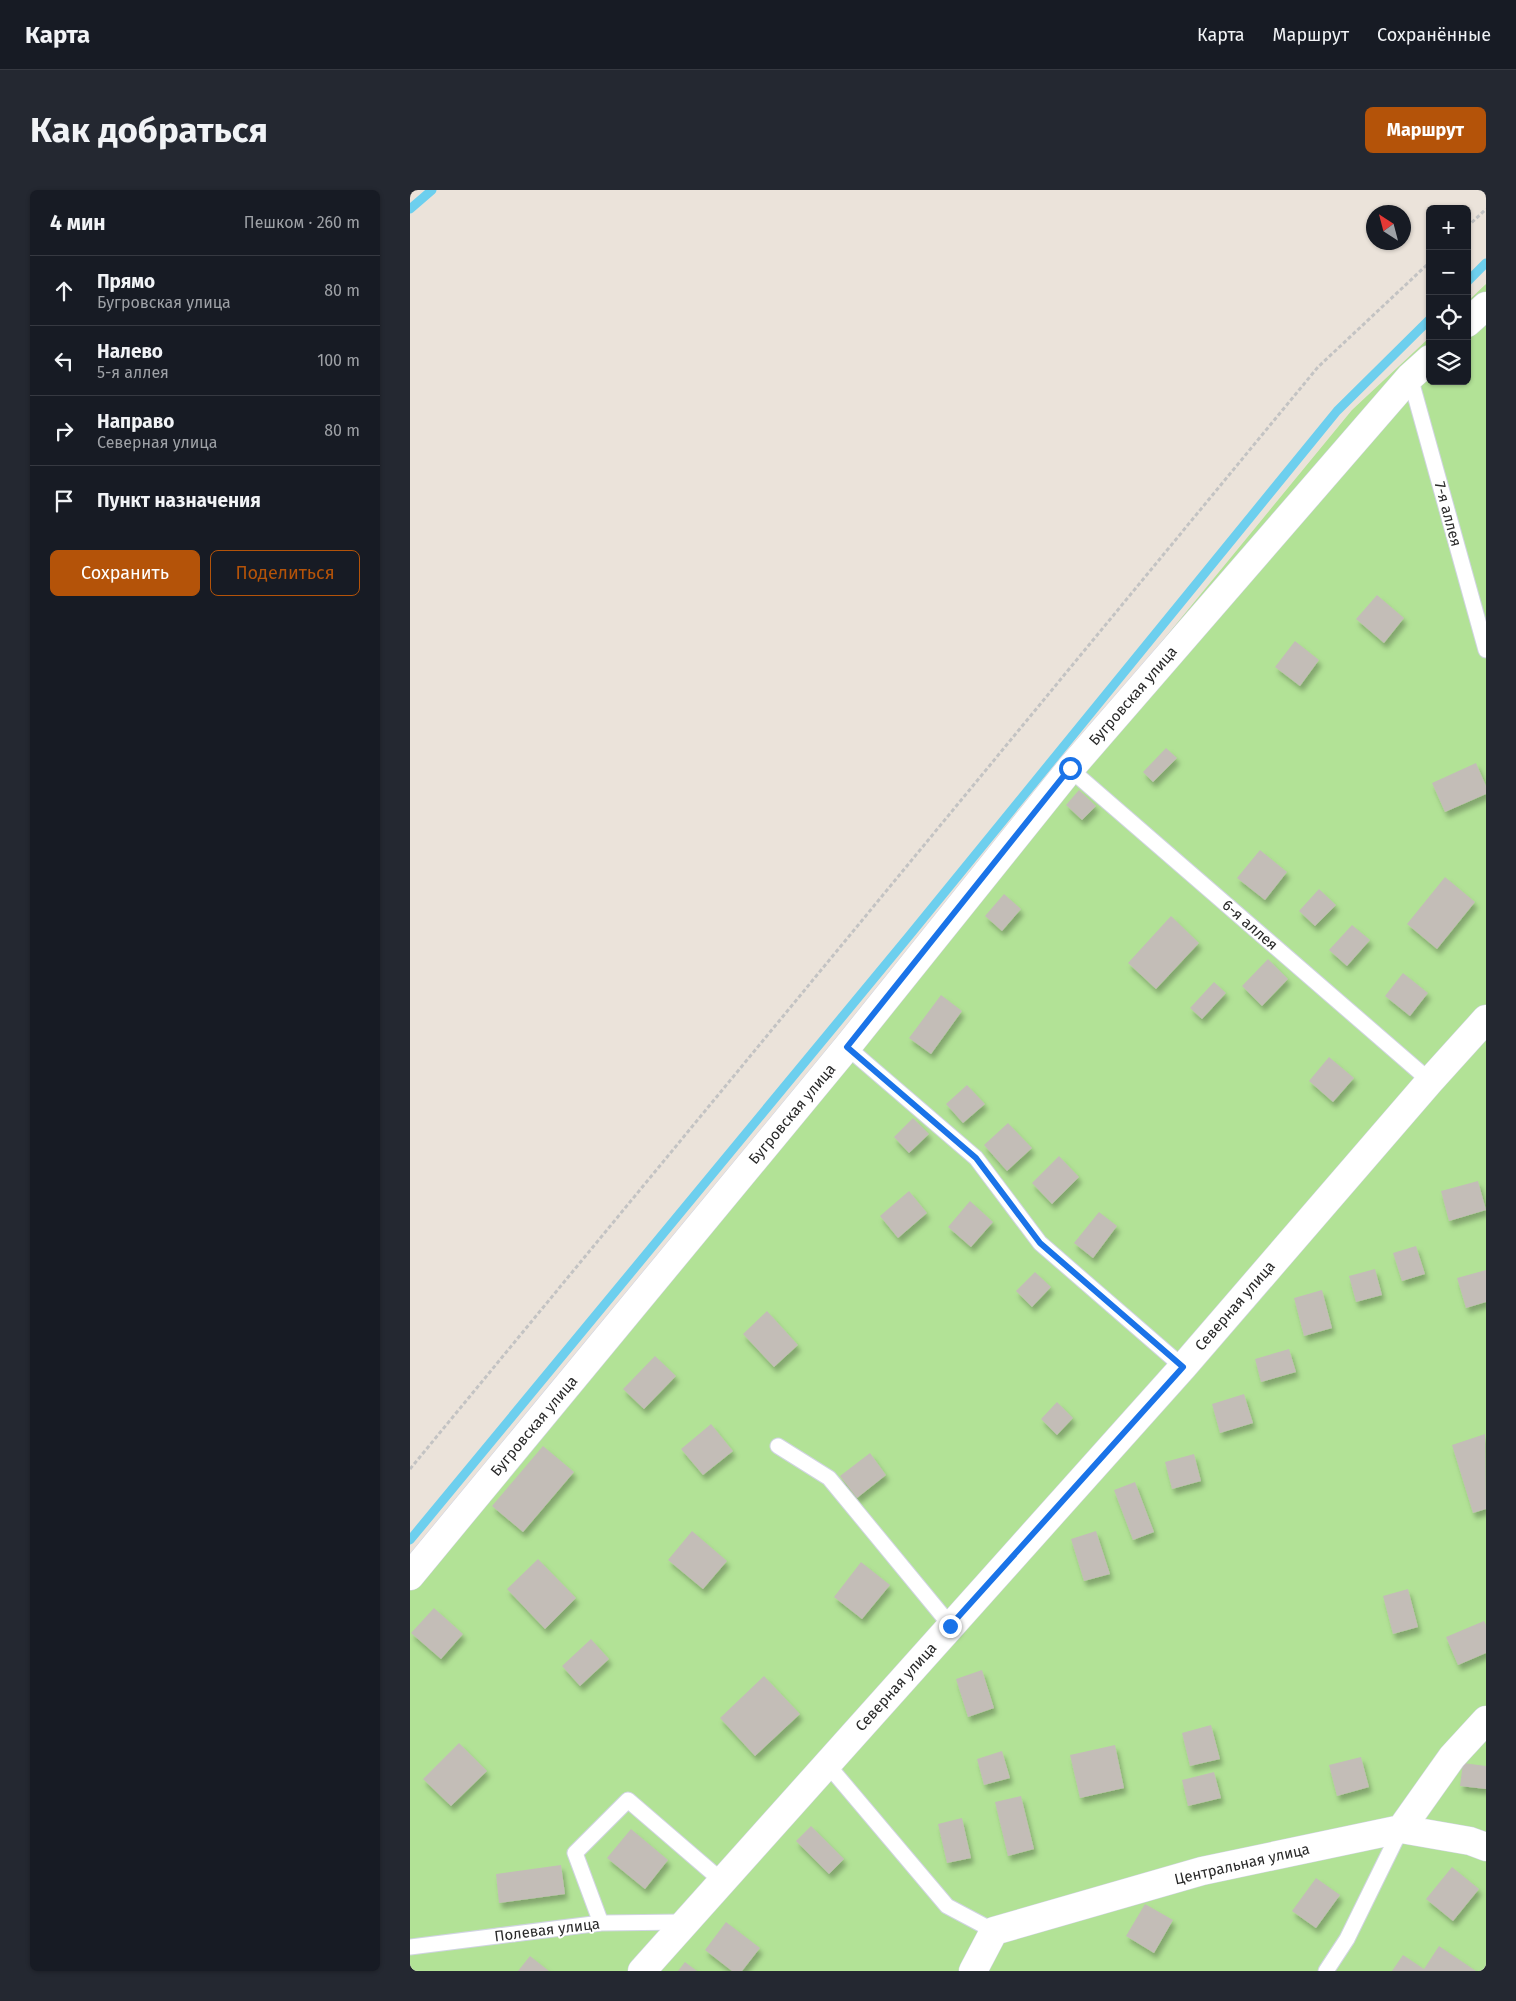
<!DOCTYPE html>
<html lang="ru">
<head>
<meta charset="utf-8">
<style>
  :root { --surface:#171b24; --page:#242831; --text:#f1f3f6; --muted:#9ea1a6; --line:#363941; --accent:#b45309 }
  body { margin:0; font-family:"Fira Sans",sans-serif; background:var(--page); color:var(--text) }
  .controls { position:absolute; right:15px; top:15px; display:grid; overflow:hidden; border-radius:8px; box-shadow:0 1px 4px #0004 }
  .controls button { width:45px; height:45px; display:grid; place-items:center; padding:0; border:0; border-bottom:1px solid var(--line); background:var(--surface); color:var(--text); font:25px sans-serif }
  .compass { position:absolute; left:956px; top:15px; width:45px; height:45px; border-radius:50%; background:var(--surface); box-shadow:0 1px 4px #0004; rotate:324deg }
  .stop { position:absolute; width:15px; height:15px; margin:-11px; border:4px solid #1a73e8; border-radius:50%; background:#fff }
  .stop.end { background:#1a73e8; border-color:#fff; box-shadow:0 1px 5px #0008 }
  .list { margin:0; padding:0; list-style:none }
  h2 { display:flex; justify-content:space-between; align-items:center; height:65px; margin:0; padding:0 20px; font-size:21px }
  h2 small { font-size:16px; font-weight:400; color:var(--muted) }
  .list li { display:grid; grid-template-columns:32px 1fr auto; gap:15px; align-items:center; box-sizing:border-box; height:70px; padding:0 20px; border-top:1px solid var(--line) }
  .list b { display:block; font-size:19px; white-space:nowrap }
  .list p { margin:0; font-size:16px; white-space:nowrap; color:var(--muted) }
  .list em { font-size:16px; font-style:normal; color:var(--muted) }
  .actions { display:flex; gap:10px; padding:15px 20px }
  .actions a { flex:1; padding:11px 0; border:1px solid var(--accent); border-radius:8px; text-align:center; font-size:18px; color:var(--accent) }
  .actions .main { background:var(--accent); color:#fff }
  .icon { flex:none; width:28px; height:28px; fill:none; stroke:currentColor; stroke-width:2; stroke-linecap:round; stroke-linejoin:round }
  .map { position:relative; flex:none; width:1076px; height:1781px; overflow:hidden; border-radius:8px }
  header { display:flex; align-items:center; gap:30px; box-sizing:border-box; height:70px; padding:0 25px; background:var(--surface); border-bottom:1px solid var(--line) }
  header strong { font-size:24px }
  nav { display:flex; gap:28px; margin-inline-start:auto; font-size:18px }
  .intro { display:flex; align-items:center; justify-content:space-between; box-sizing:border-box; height:120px; padding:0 30px }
  h1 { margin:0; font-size:35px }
  .button { padding:12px 22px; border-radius:8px; background:var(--accent); color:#fff; font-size:18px; font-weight:700 }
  main { display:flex; gap:30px; padding:0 30px }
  aside { flex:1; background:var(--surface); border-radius:8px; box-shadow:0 1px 4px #0004 }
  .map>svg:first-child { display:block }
  .green { fill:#b2e296 }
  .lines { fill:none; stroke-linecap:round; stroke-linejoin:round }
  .stream { stroke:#6dcfee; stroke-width:9 }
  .building { fill:#c3bdb7; filter:url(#shadow) }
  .lane-casing { stroke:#d0d4e2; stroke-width:17 }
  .street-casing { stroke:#d0d4e2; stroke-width:29 }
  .path { stroke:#c3c3c3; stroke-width:3; stroke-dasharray:4 2.5; stroke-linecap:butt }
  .lane { stroke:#fff; stroke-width:15 }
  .street { stroke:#fff; stroke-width:28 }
  .route { stroke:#1a73e8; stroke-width:6 }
  .labels { text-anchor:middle; stroke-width:4; stroke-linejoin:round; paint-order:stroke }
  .street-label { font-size:15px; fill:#292929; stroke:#fff }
</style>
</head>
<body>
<header>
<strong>Карта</strong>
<nav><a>Карта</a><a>Маршрут</a><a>Сохранённые</a></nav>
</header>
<div class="intro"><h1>Как добраться</h1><a class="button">Маршрут</a></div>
<main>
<aside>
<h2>4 мин<small>Пешком · 260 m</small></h2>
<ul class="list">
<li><svg class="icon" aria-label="ahead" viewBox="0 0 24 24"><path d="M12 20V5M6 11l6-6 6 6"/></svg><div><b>Прямо</b><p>Бугровская улица</p></div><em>80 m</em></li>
<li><svg class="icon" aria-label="left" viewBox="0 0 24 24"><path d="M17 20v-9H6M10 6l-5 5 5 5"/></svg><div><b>Налево</b><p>5-я аллея</p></div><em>100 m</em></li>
<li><svg class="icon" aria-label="right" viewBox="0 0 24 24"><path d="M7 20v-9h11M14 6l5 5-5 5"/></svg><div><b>Направо</b><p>Северная улица</p></div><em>80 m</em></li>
<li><svg class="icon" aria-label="arrive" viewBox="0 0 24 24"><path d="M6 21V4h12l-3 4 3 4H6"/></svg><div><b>Пункт назначения</b></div></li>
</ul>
<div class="actions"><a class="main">Сохранить</a><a>Поделиться</a></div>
</aside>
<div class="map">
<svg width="1076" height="1781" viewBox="0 0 1076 1781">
  <defs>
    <filter id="shadow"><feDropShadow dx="3" dy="5.5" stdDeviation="2.5" flood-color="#0004"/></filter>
  </defs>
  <rect width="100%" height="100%" fill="#ebe3da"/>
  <path class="green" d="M1076,94V1781H0V1367L942,220L1020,147V191H1057V112Z"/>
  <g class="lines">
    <path class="stream" d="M0,19L22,0
      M1057,92L1076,73
      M0,1350L499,746L927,221L1020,129"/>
  </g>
  <path class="building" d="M967,405L994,428L974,453L946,429Z
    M885,451L909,470L890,496L865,477Z
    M756,558L767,568L743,592L733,582Z
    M1066,573L1076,596V604L1035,622L1022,593Z
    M669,600L686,616L672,630L656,615Z
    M850,660L877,682L855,710L827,688Z
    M1035,687L1065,712L1027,759L997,734Z
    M909,699L926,715L905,736L889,721Z
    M594,704L611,719L592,741L575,726Z
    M761,726L789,753L746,799L718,773Z
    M942,735L960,750L937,776L919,760Z
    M858,769L878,789L852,816L832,796Z
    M993,783L1018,803L1000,826L975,806Z
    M804,792L816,803L792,829L780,818Z
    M531,805L552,821L521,864L499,848Z
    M919,867L944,888L923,912L899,891Z
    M557,895L575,914L553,933L536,914Z
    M503,928L519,944L499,963L484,947Z
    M598,933L622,958L597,981L574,955Z
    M649,966L669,987L642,1014L622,993Z
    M1068,991L1076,1020L1039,1031L1031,1001Z
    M499,1001L517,1023L488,1048L470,1026Z
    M560,1011L583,1032L561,1057L538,1037Z
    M689,1022L707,1036L683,1068L664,1053Z
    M1006,1056L1015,1084L992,1091L983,1063Z
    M965,1079L972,1105L946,1112L939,1086Z
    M1076,1080V1112L1056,1118L1047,1088Z
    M625,1082L641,1097L622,1117L606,1101Z
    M912,1100L922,1138L894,1146L884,1108Z
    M357,1121L388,1155L364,1177L333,1144Z
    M879,1159L886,1182L851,1192L845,1169Z
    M245,1166L266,1186L234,1219L213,1199Z
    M834,1204L843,1233L810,1243L802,1214Z
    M647,1212L663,1228L647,1245L631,1229Z
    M301,1234L323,1261L293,1285L271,1259Z
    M1075,1244L1076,1319L1063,1323L1042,1255Z
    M133,1256L164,1282L113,1342L82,1316Z
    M460,1263L476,1285L447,1308L430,1286Z
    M784,1264L791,1291L762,1299L755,1272Z
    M725,1292L744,1342L723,1350L704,1300Z
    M282,1341L317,1371L293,1399L258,1370Z
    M686,1341L700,1384L674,1391L661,1349Z
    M128,1369L166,1408L135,1439L97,1399Z
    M451,1372L480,1395L452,1429L424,1407Z
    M998,1399L1008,1437L983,1444L973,1406Z
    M24,1418L53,1444L31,1469L1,1443Z
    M1074,1431L1076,1435V1463L1048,1475L1036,1447Z
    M181,1449L199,1469L170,1496L152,1476Z
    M572,1480L584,1518L558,1527L546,1489Z
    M354,1486L390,1524L345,1566L310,1528Z
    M801,1535L810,1569L780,1576L772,1543Z
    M49,1553L77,1581L41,1616L13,1589Z
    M705,1555L714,1598L670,1608L660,1565Z
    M592,1561L600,1588L574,1595L567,1569Z
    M951,1567L959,1597L927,1606L919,1575Z
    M1053,1573L1076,1576V1599L1050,1596Z
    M804,1582L811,1608L778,1616L772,1590Z
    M611,1606L624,1659L598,1666L585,1612Z
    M552,1628L561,1668L537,1673L528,1634Z
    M401,1636L434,1669L419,1684L386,1651Z
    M221,1639L258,1670L235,1699L197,1668Z
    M151,1675L155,1704L89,1713L86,1684Z
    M1042,1677L1069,1699L1043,1731L1016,1709Z
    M906,1688L930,1705L906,1738L882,1721Z
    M735,1714L763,1730L744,1763L716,1746Z
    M316,1732L350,1758L332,1781H322L295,1760Z
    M1029,1756L1066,1781H982L993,1765L1014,1779Z
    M120,1766L139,1781H108Z
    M275,1772L287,1781H268Z"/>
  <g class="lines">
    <defs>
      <path id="lane" d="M1000,187L1076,460
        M660,579L1020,891
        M437,857L566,968L630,1053L773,1177
        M368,1256L419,1288L541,1436
        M417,1574L537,1716L584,1741
        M191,1733L165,1663L218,1610L312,1691
        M0,1757L191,1733L275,1732
        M916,1781L937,1749L991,1639"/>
      <path id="street" d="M1057,133L1076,116
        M0,1386L437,857L660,579L1000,187L1020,169
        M991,1639L1060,1651L1076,1657
        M232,1781L773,1177L1020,891L1076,829
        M563,1781L584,1741L792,1681L991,1639L1042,1567L1076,1530"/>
    </defs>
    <use href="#lane" class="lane-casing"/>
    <use href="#street" class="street-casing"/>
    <path class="path" d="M1057,37L1076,19
      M0,1279L908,177L1020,72"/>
    <use href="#lane" class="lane"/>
    <use href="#street" class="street"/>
  </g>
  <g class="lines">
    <path class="route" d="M540,1436L773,1177L630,1053L566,968L437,857L660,578"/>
  </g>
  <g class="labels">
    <g class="street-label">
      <text transform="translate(1038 324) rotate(75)" y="5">7-я аллея</text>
      <text transform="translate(723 506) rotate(-49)" y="5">Бугровская улица</text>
      <text transform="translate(840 735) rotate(41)" y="5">6-я аллея</text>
      <text transform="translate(382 924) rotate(-50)" y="5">Бугровская улица</text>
      <text transform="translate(825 1116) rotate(-49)" y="5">Северная улица</text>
      <text transform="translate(124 1236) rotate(-50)" y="5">Бугровская улица</text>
      <text transform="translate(486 1497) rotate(-48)" y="5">Северная улица</text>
      <text transform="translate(832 1674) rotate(-13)" y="5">Центральная улица</text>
      <text transform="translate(137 1740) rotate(-7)" y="5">Полевая улица</text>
    </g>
  </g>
</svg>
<div class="controls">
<button>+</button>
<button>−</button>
<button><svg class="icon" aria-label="locate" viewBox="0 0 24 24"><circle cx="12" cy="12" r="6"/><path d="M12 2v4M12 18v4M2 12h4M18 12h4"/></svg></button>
<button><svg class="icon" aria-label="layers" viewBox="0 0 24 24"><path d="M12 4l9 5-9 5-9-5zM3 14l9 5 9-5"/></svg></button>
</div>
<svg class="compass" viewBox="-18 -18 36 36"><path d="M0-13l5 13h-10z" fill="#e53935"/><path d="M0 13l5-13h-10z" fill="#9ea1a6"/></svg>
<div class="stop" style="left:660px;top:578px"></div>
<div class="stop end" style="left:540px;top:1436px"></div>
</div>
</main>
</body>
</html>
